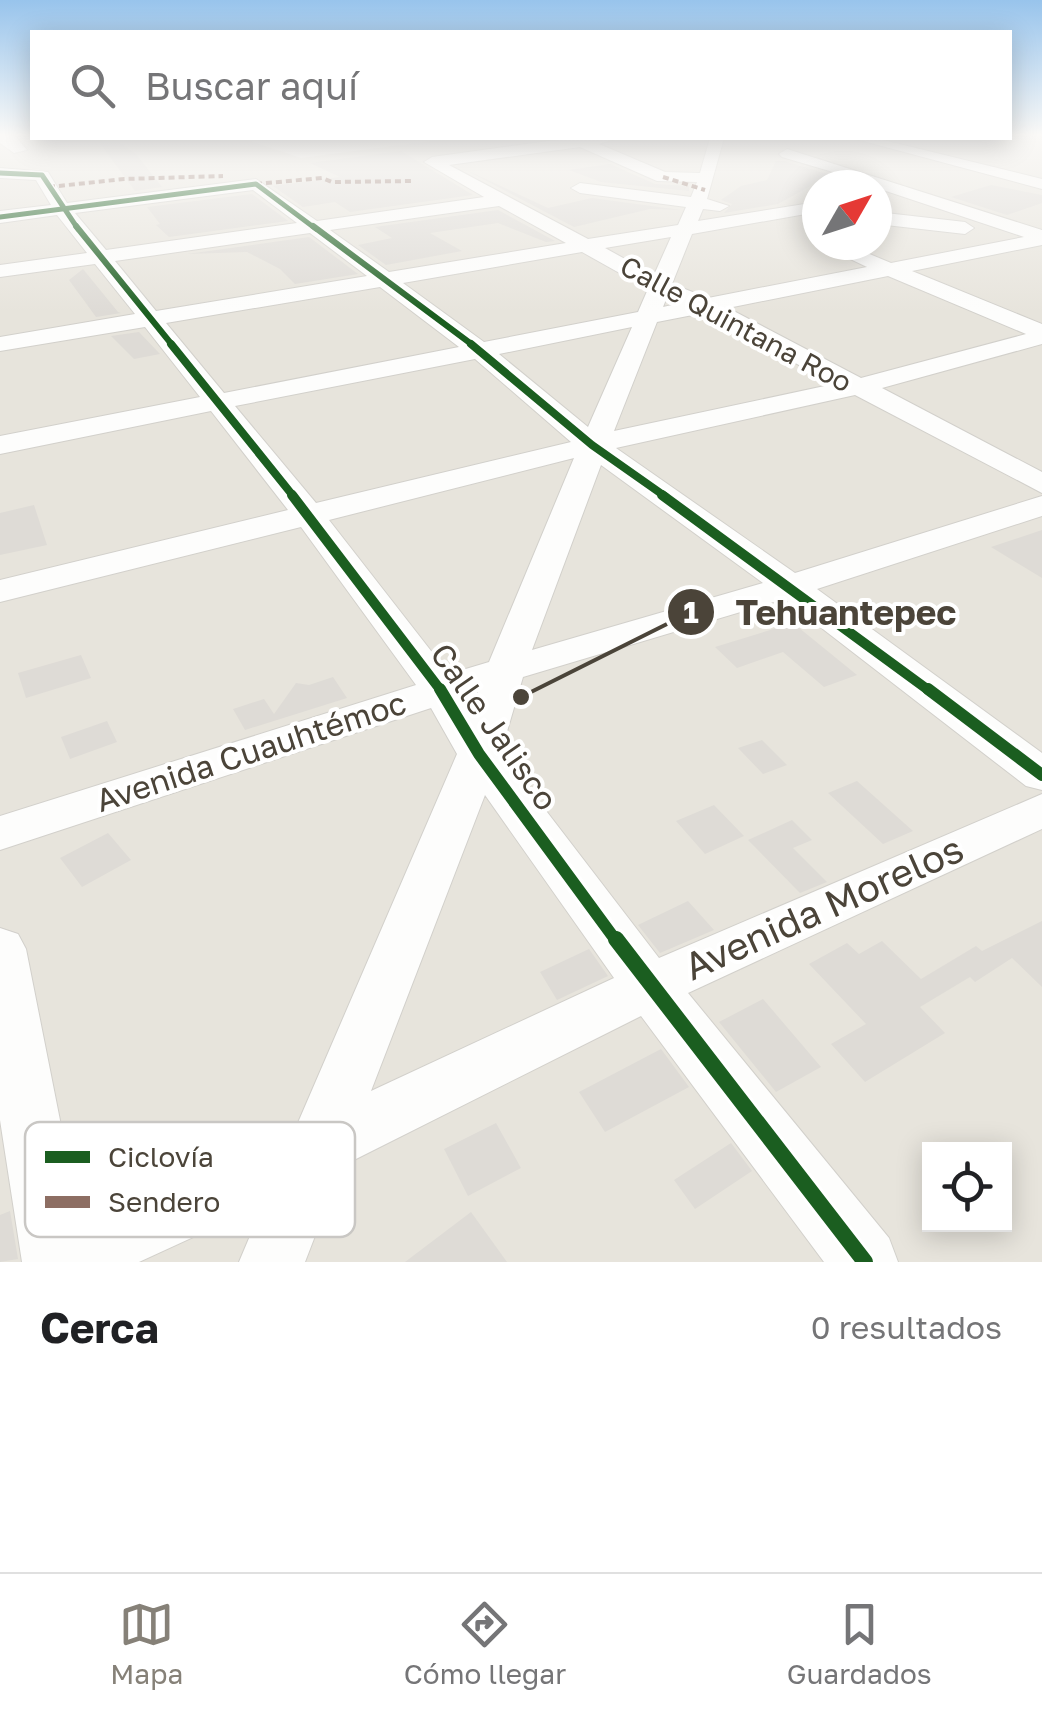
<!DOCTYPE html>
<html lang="es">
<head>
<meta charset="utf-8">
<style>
  :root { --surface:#fff; --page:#f6f6f6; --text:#202124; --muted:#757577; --line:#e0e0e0; --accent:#868178 }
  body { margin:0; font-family:"Golos Text",sans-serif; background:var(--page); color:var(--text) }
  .controls { position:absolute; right:30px; bottom:30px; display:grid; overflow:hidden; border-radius:0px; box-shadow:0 5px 25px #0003 }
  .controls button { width:90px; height:90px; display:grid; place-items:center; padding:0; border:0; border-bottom:2px solid var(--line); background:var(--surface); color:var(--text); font:50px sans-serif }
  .compass { position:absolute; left:802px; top:170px; width:90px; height:90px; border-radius:50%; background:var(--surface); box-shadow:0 5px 25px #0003; rotate:51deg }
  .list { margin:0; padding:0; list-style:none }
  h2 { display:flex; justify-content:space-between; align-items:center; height:130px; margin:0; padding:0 40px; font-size:42px }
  h2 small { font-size:32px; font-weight:400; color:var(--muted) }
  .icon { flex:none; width:55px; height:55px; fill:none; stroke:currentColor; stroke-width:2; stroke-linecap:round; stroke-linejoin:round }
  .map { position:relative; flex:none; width:1042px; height:1262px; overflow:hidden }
  .search { position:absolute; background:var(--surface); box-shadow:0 5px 25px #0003; left:30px; right:30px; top:30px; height:110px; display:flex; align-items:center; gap:25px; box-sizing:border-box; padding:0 35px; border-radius:0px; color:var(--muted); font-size:38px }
  .sheet { height:310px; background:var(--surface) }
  nav { display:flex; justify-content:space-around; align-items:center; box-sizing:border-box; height:140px; border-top:2px solid var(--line); background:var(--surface); font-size:28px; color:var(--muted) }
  nav a { display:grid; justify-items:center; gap:5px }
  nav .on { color:var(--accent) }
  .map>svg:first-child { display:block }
  .residential { fill:#e7e4dc; fill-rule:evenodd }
  .building { fill:#dedbd6 }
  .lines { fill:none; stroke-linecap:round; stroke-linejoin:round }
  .minor-casing { stroke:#d2d0cb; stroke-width:2 }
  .minor { fill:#fdfdfc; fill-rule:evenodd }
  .quiet { stroke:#8d6e63; stroke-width:4; stroke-dasharray:6 4; stroke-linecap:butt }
  .cycleway-far5-casing { stroke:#fff; stroke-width:8 }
  .cycleway-far4-casing { stroke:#fff; stroke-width:10 }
  .cycleway-far3-casing { stroke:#fff; stroke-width:12 }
  .cycleway-far2-casing { stroke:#fff; stroke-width:16 }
  .cycleway-far1-casing { stroke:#fff; stroke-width:19 }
  .cycleway-casing { stroke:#fff; stroke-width:22 }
  .cycleway-far5 { stroke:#1b5e20; stroke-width:5 }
  .cycleway-far4 { stroke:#1b5e20; stroke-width:6 }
  .cycleway-far3 { stroke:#1b5e20; stroke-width:8 }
  .cycleway-far2 { stroke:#1b5e20; stroke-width:10 }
  .cycleway-far1 { stroke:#1b5e20; stroke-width:12 }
  .cycleway { stroke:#1b5e20; stroke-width:16 }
  .labels { text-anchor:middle; stroke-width:8; stroke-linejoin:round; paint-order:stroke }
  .far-street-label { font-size:28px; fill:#4b4439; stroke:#fff }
  .street-label { font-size:32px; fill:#4b4439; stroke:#fff }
  .near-street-label { font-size:38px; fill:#4b4439; stroke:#fff }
  .key { fill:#fff; stroke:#c9c7c4; stroke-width:2.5 }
  .key-label { font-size:28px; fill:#4b4439 }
  .leader { fill:none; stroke:#4b4439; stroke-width:4 }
  .callout-dot { fill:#4b4439; stroke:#fff; stroke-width:4 }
  .mark-label { font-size:30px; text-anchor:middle; font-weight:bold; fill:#fff }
  .callout-label { font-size:35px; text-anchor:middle; font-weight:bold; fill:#4b4439; stroke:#fff; stroke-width:8; stroke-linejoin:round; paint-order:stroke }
</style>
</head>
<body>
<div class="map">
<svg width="1042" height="1262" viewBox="0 0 1042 1262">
  <rect width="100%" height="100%" fill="#f4f2ee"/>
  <path class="residential" d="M0,136L241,138L301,158L454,138L1042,136V1262H0ZM817,185H877V245H817ZM930,1150H1004V1224H930Z"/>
  <path class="building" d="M96,138H113L136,154L162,187L135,191Z
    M401,151L473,195L350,212L335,202L303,207L273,186L340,177L310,163Z
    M776,161H784L857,183L843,185L823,179L778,204L724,213L732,204L721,200L741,186L767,180Z
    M610,164L655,184L689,186V191L601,182L569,170Z
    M464,169L548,208L592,198L681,210L650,209L574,227Z
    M991,185L1042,195V203L1007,215L951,197Z
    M252,194L288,221L169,237L156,225L160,224L147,207Z
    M498,210L555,241L546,242L498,223L430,233L462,251L386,265L358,245L392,238L375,227Z
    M309,237L358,274L295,284L280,269L247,252L187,254Z
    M83,269L118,312L121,313L96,317L69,280Z
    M139,332L160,354L134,359L111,336Z
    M34,505L47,545L0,555V513Z
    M1042,530V578L991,547Z
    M793,623L857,675L824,687L783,652L737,668L715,647Z
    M81,655L91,678L26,698L18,673Z
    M333,677L347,698L245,730L233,709L264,699L274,714L296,683L309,685Z
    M107,721L117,742L70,759L61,737Z
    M762,740L787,765L763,774L738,748Z
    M857,781L913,831L883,844L828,793Z
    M714,805L744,836L705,854L676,821Z
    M792,820L812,840L793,848L827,882L800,893L748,840Z
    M108,833L131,860L82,887L60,858Z
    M688,901L714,930L660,953L638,925Z
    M1042,921V987L1012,958L975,982L970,977L920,1007L945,1033L865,1082L831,1044L866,1024L809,964L847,943L859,954L882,941L921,979L976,946L982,951Z
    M589,949L608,976L557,1000L540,972Z
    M763,999L821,1067L776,1092L719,1022Z
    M661,1049L689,1087L605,1132L579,1092Z
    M496,1123L521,1168L468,1196L444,1149Z
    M731,1143L752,1171L695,1209L674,1180Z
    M10,1211L18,1259L0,1262V1215Z
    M471,1212L507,1262H405Z"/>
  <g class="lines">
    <defs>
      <path id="minor" d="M0,136H15L27,150L14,153L0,143Z
        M571,138H617L599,144L665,172L700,173L710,138H724L707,199L729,206L720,211L703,209L698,221L817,202V212L692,234L672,284L708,298L867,267L821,245H848L891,263L1024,237L877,188V185L782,157L779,154L787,149L1042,230V245L912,271L1042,324V344L882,388L1042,472V493L855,395L616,448L795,573L1042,496V516L817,589L1042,753V790L1026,786L784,599L523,677L501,752L659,958L1042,794V829L688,993L889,1238L898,1262H824L641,1016L342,1166L305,1262H239L263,1205L139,1262H22L0,1120V928L18,934L26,949L80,1221L297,1125L457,754L431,708L0,850V816L416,685L301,527L0,602V580L288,510L211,411L0,454V436L200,397L145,327L0,351V337L135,314L95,264L0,277V265L87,253L57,215L0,223V211L51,205L36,180L0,178V168L48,172L67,203L256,179L317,221L484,197L424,162L432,157ZM580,147L657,181L697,182L691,197L580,183L571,188L580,193L686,207L678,225L588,239L449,165ZM253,190L297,223L106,250L75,213ZM499,206L566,243L389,272L330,230ZM310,233L367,276L156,311L115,261ZM671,237L654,275L605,248ZM582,252L648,289L638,312L484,342L403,283ZM888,276L1026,334L861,378L728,308ZM380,287L459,347L224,393L166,323ZM667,297L681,303L663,307ZM703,313L834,384L614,431L657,322ZM632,327L588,427L499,354ZM475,359L571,442L316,503L235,406ZM574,458L489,662L449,674L329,520ZM601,465L763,583L532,650ZM478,692L477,694L472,709L464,696ZM485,795L614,978L371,1091Z
        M852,138H875L1042,179V189Z
        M877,212L965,222L974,228L965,234L877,224Z"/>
    </defs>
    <use href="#minor" class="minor-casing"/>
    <use href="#minor" class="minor"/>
    <path class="quiet" d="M663,177L705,190
      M256,184L322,178L332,182L414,181
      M49,187L124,179L223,176"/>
    <defs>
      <path id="cycleway-far5" d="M0,173L42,175L78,229
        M0,217L256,184L316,229"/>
      <path id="cycleway-far4" d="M76,226L173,346
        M313,226L474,346"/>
      <path id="cycleway-far3" d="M171,344L294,497
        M471,344L592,445L666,497"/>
      <path id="cycleway-far2" d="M292,495L442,692
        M662,495L931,692"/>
      <path id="cycleway-far1" d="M440,689L479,754L617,942
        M928,689L1042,775"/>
      <path id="cycleway" d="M616,939L865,1262"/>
    </defs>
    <use href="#cycleway-far5" class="cycleway-far5-casing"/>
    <use href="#cycleway-far4" class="cycleway-far4-casing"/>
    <use href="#cycleway-far3" class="cycleway-far3-casing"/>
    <use href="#cycleway-far2" class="cycleway-far2-casing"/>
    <use href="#cycleway-far1" class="cycleway-far1-casing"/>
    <use href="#cycleway" class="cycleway-casing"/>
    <use href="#cycleway-far5" class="cycleway-far5"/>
    <use href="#cycleway-far4" class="cycleway-far4"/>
    <use href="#cycleway-far3" class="cycleway-far3"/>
    <use href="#cycleway-far2" class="cycleway-far2"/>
    <use href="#cycleway-far1" class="cycleway-far1"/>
    <use href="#cycleway" class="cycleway"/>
  </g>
  <linearGradient id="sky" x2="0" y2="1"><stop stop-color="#98c4ec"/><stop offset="0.43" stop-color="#faf9f7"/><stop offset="1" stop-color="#faf9f7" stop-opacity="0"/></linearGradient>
  <rect width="1042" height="313" fill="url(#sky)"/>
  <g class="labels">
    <g class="far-street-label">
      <text transform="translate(736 324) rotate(28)" y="10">Calle Quintana Roo</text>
    </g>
    <g class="street-label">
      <text transform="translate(494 727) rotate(55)" y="11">Calle Jalisco</text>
      <text transform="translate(251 752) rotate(-18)" y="11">Avenida Cuauhtémoc</text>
    </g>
    <g class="near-street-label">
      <text transform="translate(824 908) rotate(-24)" y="13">Avenida Morelos</text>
    </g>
  </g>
  <rect x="25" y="1122" width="330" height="115" rx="15" class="key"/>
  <rect x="45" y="1151" width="45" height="12" fill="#1b5e20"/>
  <rect x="45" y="1196" width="45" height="12" fill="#8d6e63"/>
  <g class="key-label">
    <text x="108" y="1167">Ciclovía</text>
    <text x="108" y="1212">Sendero</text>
  </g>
  <path class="leader" d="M521 697L691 612"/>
  <g class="callout-dot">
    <circle cx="521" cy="697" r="10"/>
    <circle cx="691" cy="612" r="25"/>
  </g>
  <g class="mark-label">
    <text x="691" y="623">1</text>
  </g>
  <g class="callout-label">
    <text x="846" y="625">Tehuantepec</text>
  </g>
</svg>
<div class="controls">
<button><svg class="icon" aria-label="locate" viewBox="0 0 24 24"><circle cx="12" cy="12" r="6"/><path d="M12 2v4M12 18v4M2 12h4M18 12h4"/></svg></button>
</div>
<svg class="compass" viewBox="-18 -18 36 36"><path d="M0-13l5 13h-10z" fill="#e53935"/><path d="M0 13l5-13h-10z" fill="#757577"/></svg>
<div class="search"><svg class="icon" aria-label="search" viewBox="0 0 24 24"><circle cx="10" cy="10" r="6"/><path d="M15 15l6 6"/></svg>Buscar aquí</div>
</div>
<section class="sheet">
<h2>Cerca<small>0 resultados</small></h2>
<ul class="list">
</ul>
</section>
<nav>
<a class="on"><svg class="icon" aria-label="map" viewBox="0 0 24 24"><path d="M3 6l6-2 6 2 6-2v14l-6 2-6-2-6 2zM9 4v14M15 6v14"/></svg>Mapa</a>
<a><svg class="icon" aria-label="directions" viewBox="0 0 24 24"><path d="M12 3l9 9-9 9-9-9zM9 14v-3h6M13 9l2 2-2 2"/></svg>Cómo llegar</a>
<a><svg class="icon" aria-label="saved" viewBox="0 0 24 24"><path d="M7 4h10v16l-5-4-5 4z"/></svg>Guardados</a>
</nav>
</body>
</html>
